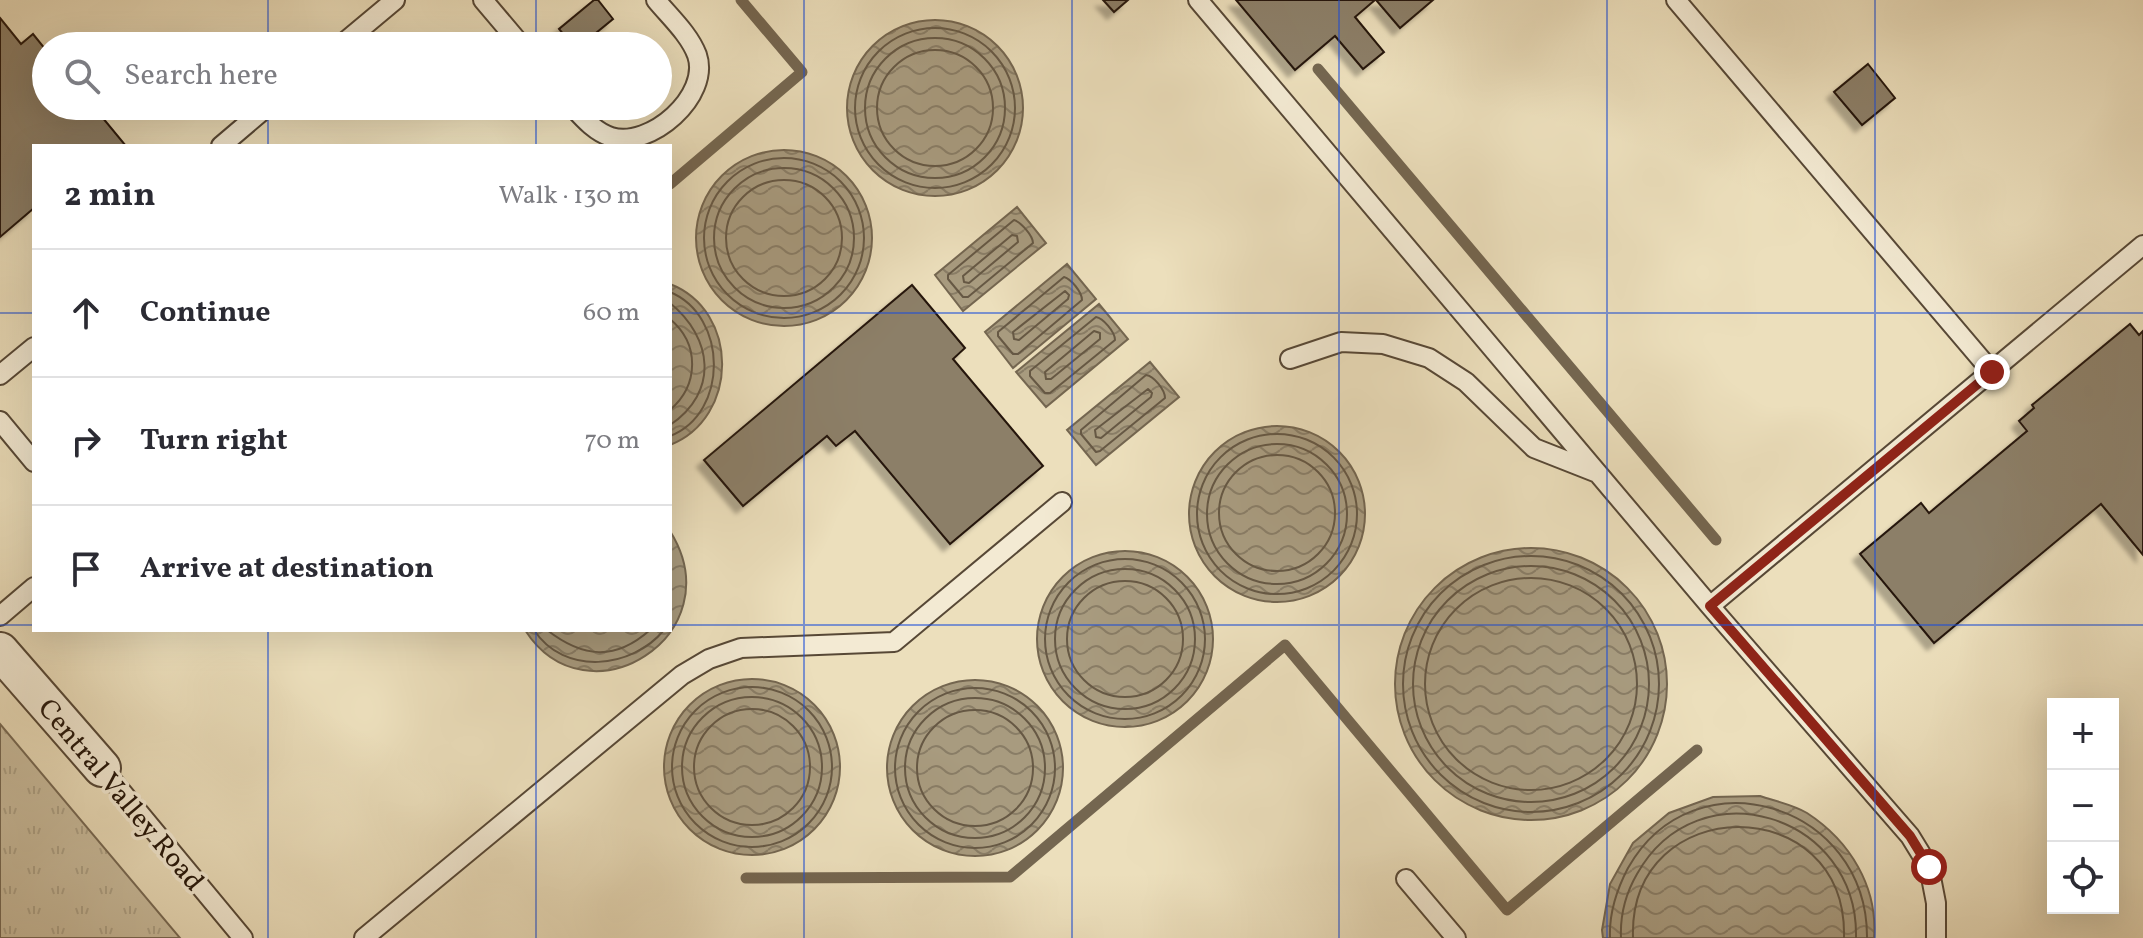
<!DOCTYPE html>
<html lang="en">
<head>
<meta charset="utf-8">
<style>
  :root { --surface:#fff; --page:#f2f2f3; --text:#2b2b33; --muted:#7c7c81; --line:#e1e1e2 }
  body { margin:0; font-family:Vollkorn,serif; background:var(--page); color:var(--text) }
  .controls { position:absolute; right:24px; bottom:24px; display:grid; overflow:hidden; border-radius:0px; box-shadow:0 8px 32px #0002 }
  .controls button { width:72px; height:72px; display:grid; place-items:center; padding:0; border:0; border-bottom:2px solid var(--line); background:var(--surface); color:var(--text); font:40px sans-serif }
  .stop { position:absolute; width:24px; height:24px; margin:-18px; border:6px solid #8f2418; border-radius:50%; background:#fff }
  .stop.end { background:#8f2418; border-color:#fff; box-shadow:0 2px 8px #0008 }
  .list { margin:0; padding:0; list-style:none }
  h2 { display:flex; justify-content:space-between; align-items:center; height:104px; margin:0; padding:0 32px; font-size:34px }
  h2 small { font-size:26px; font-weight:400; color:var(--muted) }
  .list li { display:grid; grid-template-columns:52px 1fr auto; gap:24px; align-items:center; box-sizing:border-box; height:128px; padding:0 32px; border-top:2px solid var(--line) }
  .list b { display:block; font-size:30px; white-space:nowrap }
  .list em { font-size:26px; font-style:normal; color:var(--muted) }
  .icon { flex:none; width:44px; height:44px; fill:none; stroke:currentColor; stroke-width:2; stroke-linecap:round; stroke-linejoin:round }
  .map { position:relative; flex:none; width:2143px; height:938px; overflow:hidden }
  .search { position:absolute; background:var(--surface); box-shadow:0 8px 32px #0002; left:32px; top:32px; width:640px; height:88px; display:flex; align-items:center; gap:20px; box-sizing:border-box; padding:0 28px; border-radius:44px; color:var(--muted); font-size:30px }
  .panel { position:absolute; background:var(--surface); box-shadow:0 8px 32px #0002; left:32px; top:144px; width:640px; height:488px; border-radius:0px }
  .map>svg:first-child { display:block }
  .grass { fill:url(#grass-tufts); stroke:#786a54; stroke-width:2 }
  .water { fill:url(#water-waves); stroke:#746650; stroke-width:2 }
  .lines { fill:none; stroke-linecap:round; stroke-linejoin:round }
  .shore { stroke:#665844; stroke-width:2 }
  .stream { stroke:#746650; stroke-width:11 }
  .building { fill:#8c7f67; stroke:#25160a; stroke-width:2; filter:url(#shadow) }
  .service-casing { stroke:#574836; stroke-width:22 }
  .minor-casing { stroke:#574836; stroke-width:40 }
  .service { stroke:#f3ead3; stroke-width:18 }
  .minor { stroke:#f3ead3; stroke-width:36 }
  .route { stroke:#8f2418; stroke-width:10 }
  .grid { fill:none; stroke:#1d4ed8; stroke-width:2; stroke-opacity:0.55 }
  .labels { text-anchor:middle; stroke-width:7; stroke-linejoin:round; paint-order:stroke }
  .street-label { font-size:28px; fill:#25160a; stroke:#f3ead3 }
</style>
</head>
<body>
<div class="map">
<svg width="2143" height="938" viewBox="0 0 2143 938">
  <defs>
    <pattern id="grass-tufts" width="24" height="20" patternUnits="userSpaceOnUse" patternTransform="scale(2)"><rect width="24" height="20" fill="#cabd9e"/><path d="M3 7l-1-3M5 7V3M7 7l1-3M15 17l-1-3M17 17v-4M19 17l1-3" fill="none" stroke="#ada287"/></pattern>
    <pattern id="water-waves" width="16" height="10" patternUnits="userSpaceOnUse" patternTransform="scale(2)"><rect width="16" height="10" fill="#a89b7f"/><path d="M0 5q4-4 8 0t8 0" fill="none" stroke="#897d66"/></pattern>
    <filter id="shadow"><feDropShadow dx="-7" dy="7" stdDeviation="2" flood-color="#0004"/></filter>
  </defs>
  <rect width="100%" height="100%" fill="#ecdfbc"/>
  <filter id="stains"><feTurbulence type="fractalNoise" baseFrequency=".0025" numOctaves="4"/><feColorMatrix values="0 0 0 0 .2 0 0 0 0 .09 0 0 0 0 .02 0 0 0 .5 -.17"/></filter>
  <radialGradient id="worn" r=".72"><stop offset=".6" stop-color="#630" stop-opacity="0"/><stop offset="1" stop-color="#630" stop-opacity=".3"/></radialGradient>
  <path class="grass" d="M0,724L180,938H0Z"/>
  <path class="water" d="M847 108a88 88 0 1 1 176 0a88 88 0 1 1-176 0Z
    M696 238a88 88 0 1 1 176 0a88 88 0 1 1-176 0Z
    M1017,207L1046,243L963,311L935,275Z
    M1067,264L1096,299L1013,368L985,332Z
    M670,284C740,311 739,418 670,445Z
    M1099,304L1128,339L1046,407L1016,372Z
    M1150,362L1179,397L1096,465L1067,430Z
    M1189 514a88 88 0 1 1 176 0a88 88 0 1 1-176 0Z
    M670,531C735,635 587,727 525,630H670Z
    M1395 684a136 136 0 1 1 272 0a136 136 0 1 1-272 0Z
    M1037 639a88 88 0 1 1 176 0a88 88 0 1 1-176 0Z
    M664 767a88 88 0 1 1 176 0a88 88 0 1 1-176 0Z
    M887 768a88 88 0 1 1 176 0a88 88 0 1 1-176 0Z
    M1760,796C1775,801 1794,805 1807,813C1850,841 1878,887 1874,938H1603L1602,930L1610,884L1633,843L1669,813L1713,797Z"/>
  <g class="lines">
    <path class="shore" d="M855 108a80 80 0 1 1 160 0a80 80 0 1 1-160 0Z
      M865 108a70 70 0 1 1 140 0a70 70 0 1 1-140 0Z
      M877 108a58 58 0 1 1 116 0a58 58 0 1 1-116 0Z
      M704 238a80 80 0 1 1 160 0a80 80 0 1 1-160 0Z
      M714 238a70 70 0 1 1 140 0a70 70 0 1 1-140 0Z
      M726 238a58 58 0 1 1 116 0a58 58 0 1 1-116 0Z
      M1014,220C1021,222 1033,236 1033,243L968,297H963L948,279V275Z
      M1012,235L1017,236L1018,242L969,283L964,282L963,276Z
      M1064,277C1071,279 1082,292 1082,300L1018,354H1013L998,336V332Z
      M1065,291L1069,295L1068,299L1019,340L1014,339L1013,332Z
      M670,292C728,316 729,413 670,436
      M670,303C713,338 719,392 670,425
      M1096,317C1103,318 1115,332 1115,340L1050,393H1045L1030,376V371Z
      M670,319C700,344 699,385 670,410
      M1094,331L1100,333V339L1051,379H1046L1045,372Z
      M1146,375C1154,376 1165,390 1165,398L1100,451L1096,452L1081,434V430Z
      M1148,389L1152,393L1151,397L1101,438L1096,437L1095,430Z
      M1197 514a80 80 0 1 1 160 0a80 80 0 1 1-160 0Z
      M1207 514a70 70 0 1 1 140 0a70 70 0 1 1-140 0Z
      M1219 513a58 58 0 1 1 116 0a58 58 0 1 1-116 0Z
      M1403 684a128 128 0 1 1 256 0a128 128 0 1 1-256 0Z
      M1045 639a80 80 0 1 1 160 0a80 80 0 1 1-160 0Z
      M1413 684a118 118 0 1 1 236 0a118 118 0 1 1-236 0Z
      M1055 639a70 70 0 1 1 140 0a70 70 0 1 1-140 0Z
      M1425 684a106 106 0 1 1 212 0a106 106 0 1 1-212 0Z
      M1067 639a58 58 0 1 1 116 0a58 58 0 1 1-116 0Z
      M534,630C564,676 632,669 664,630
      M547,630C583,658 615,661 650,630
      M672 767a80 80 0 1 1 160 0a80 80 0 1 1-160 0Z
      M895 768a80 80 0 1 1 160 0a80 80 0 1 1-160 0Z
      M682 767a70 70 0 1 1 140 0a70 70 0 1 1-140 0Z
      M905 768a70 70 0 1 1 140 0a70 70 0 1 1-140 0Z
      M694 767a58 58 0 1 1 116 0a58 58 0 1 1-116 0Z
      M917 768a58 58 0 1 1 116 0a58 58 0 1 1-116 0Z
      M1610,938C1609,914 1617,889 1628,868C1694,751 1868,803 1867,938
      M1621,938C1620,916 1626,893 1637,874C1698,765 1859,814 1856,938
      M1633,938C1628,791 1848,789 1844,938"/>
    <path class="stream" d="M1318,69L1716,540
      M670,184L802,72L741,0
      M746,878L1010,877L1285,645L1507,910L1697,750"/>
  </g>
  <path class="building" d="M594,0H598L613,19L580,46H573L559,29Z
    M1103,0H1128L1114,12Z
    M1236,0H1375L1355,17L1384,52L1363,69L1335,36L1295,70Z
    M1376,0H1433L1400,28Z
    M0,18L21,44L33,34L46,50V106H93L126,146H34V208L0,237Z
    M1868,64L1895,98L1862,125L1834,92Z
    M912,285L965,348L953,359L1043,466L950,544L855,431L836,446L827,436L743,506L704,460Z
    M2130,324L2139,335L2143,331V555L2101,504L1934,643L1860,554L1921,503L1929,513L2027,431L2019,421L2034,408L2032,405Z"/>
  <g class="lines">
    <defs>
      <path id="service" d="M483,0L522,46
        M1198,0L1710,606L1910,836L1929,867L1936,903V938
        M1676,0L1992,372
        M340,46L395,0
        M572,106C583,118 595,132 611,137C650,149 711,96 697,55C689,34 670,17 656,0
        M221,146L268,106
        M1290,359L1341,342L1383,344L1429,358L1466,382L1534,448L1595,472
        M0,375L34,347
        M0,421L34,462
        M1710,606L2143,245
        M0,616L34,587
        M102,768L243,938
        M1406,879L1456,938
        M364,938L682,675L709,659L741,648L894,642L1062,502"/>
      <path id="minor" d="M0,651L102,768"/>
    </defs>
    <use href="#service" class="service-casing"/>
    <use href="#minor" class="minor-casing"/>
    <use href="#service" class="service"/>
    <use href="#minor" class="minor"/>
  </g>
  <g class="lines">
    <path class="route" d="M1929,867L1910,836L1710,606L1992,372"/>
  </g>
  <path class="grid" d="M268,0V46M536,0V46M804,0V938M1072,0V938M1339,0V938M1607,0V938M1875,0V938M268,106V146M536,106V146M0,313H34M670,313H2143M0,625H34M670,625H2143M268,630V938M536,630V938"/>
  <g class="labels">
    <g class="street-label">
      <text transform="translate(122 794) rotate(50)" y="10">Central Valley Road</text>
    </g>
  </g>
  <rect width="100%" height="100%" filter="url(#stains)"/>
  <rect width="100%" height="100%" fill="url(#worn)"/>
</svg>
<div class="controls">
<button>+</button>
<button>−</button>
<button><svg class="icon" aria-label="locate" viewBox="0 0 24 24"><circle cx="12" cy="12" r="6"/><path d="M12 2v4M12 18v4M2 12h4M18 12h4"/></svg></button>
</div>
<div class="stop" style="left:1929px;top:867px"></div>
<div class="stop end" style="left:1992px;top:372px"></div>
<div class="search"><svg class="icon" aria-label="search" viewBox="0 0 24 24"><circle cx="10" cy="10" r="6"/><path d="M15 15l6 6"/></svg>Search here</div>
<section class="panel">
<h2>2 min<small>Walk · 130 m</small></h2>
<ul class="list">
<li><svg class="icon" aria-label="ahead" viewBox="0 0 24 24"><path d="M12 20V5M6 11l6-6 6 6"/></svg><div><b>Continue</b></div><em>60 m</em></li>
<li><svg class="icon" aria-label="right" viewBox="0 0 24 24"><path d="M7 20v-9h11M14 6l5 5-5 5"/></svg><div><b>Turn right</b></div><em>70 m</em></li>
<li><svg class="icon" aria-label="arrive" viewBox="0 0 24 24"><path d="M6 21V4h12l-3 4 3 4H6"/></svg><div><b>Arrive at destination</b></div></li>
</ul>
</section>
</div>
</body>
</html>
